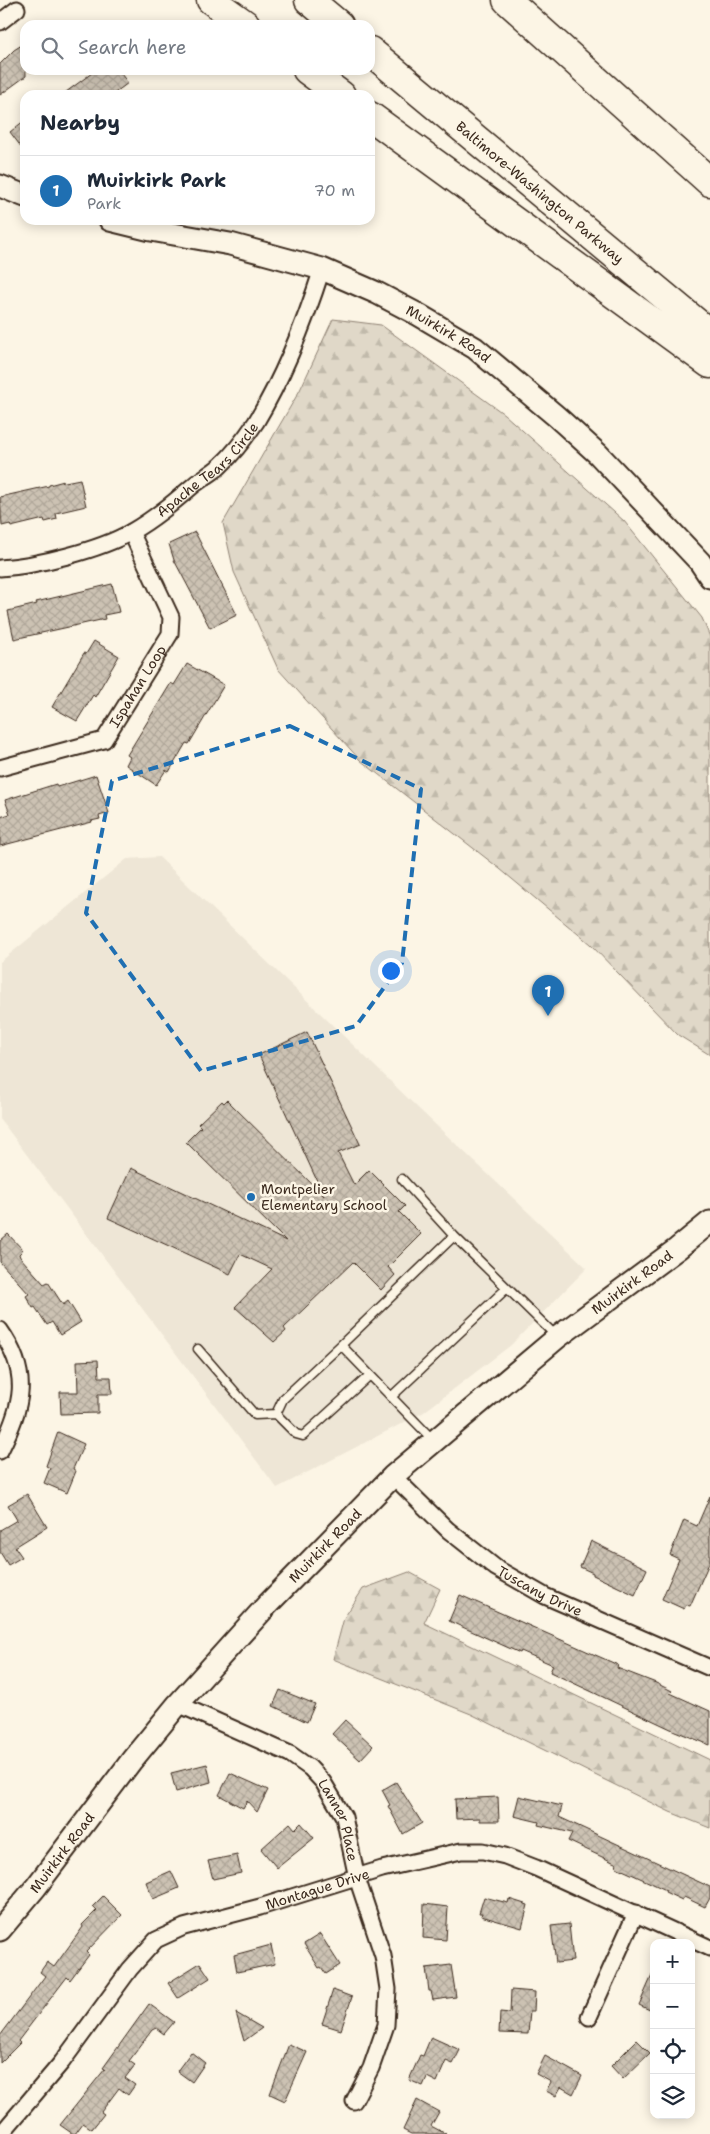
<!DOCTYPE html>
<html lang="en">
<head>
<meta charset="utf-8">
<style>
  :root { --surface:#fff; --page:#f2f2f3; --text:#1f2937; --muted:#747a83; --line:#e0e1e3; --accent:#1f6fb2 }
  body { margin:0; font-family:"Shantell Sans",sans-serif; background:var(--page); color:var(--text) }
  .controls { position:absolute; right:15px; bottom:15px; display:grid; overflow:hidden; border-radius:10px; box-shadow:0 2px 12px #0003 }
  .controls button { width:45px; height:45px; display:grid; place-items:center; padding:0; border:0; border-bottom:1px solid var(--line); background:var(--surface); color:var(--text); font:25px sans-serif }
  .you { position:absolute; left:390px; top:970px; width:18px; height:18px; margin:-12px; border:4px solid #fff; border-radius:50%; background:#1a73e8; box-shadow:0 0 0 8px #1a73e833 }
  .badge { display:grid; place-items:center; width:32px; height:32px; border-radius:50%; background:var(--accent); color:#fff; font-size:16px; font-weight:700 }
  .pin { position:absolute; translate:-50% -41px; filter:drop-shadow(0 1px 2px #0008) }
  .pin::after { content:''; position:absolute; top:26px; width:18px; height:15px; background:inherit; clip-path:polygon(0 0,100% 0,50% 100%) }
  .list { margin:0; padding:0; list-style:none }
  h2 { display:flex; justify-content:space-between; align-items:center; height:65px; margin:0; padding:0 20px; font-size:21px }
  h2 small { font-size:16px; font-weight:400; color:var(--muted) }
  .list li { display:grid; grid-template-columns:32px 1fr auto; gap:15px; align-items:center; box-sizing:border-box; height:70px; padding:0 20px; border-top:1px solid var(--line) }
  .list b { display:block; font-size:19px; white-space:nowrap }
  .list p { margin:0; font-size:16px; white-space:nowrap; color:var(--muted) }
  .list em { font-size:16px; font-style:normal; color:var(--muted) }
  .icon { flex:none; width:28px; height:28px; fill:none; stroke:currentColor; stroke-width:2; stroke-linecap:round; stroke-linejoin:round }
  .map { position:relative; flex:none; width:710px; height:2134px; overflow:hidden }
  .search { position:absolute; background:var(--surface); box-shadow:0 2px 12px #0003; left:20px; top:20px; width:355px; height:55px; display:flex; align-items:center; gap:12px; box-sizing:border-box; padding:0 18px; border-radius:15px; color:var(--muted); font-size:19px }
  .panel { position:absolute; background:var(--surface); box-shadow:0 2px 12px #0003; left:20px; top:90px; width:355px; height:135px; border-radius:15px }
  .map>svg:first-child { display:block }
  .built { fill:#eee6d6 }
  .forest { fill:url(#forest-firs); stroke:#8e8173 }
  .building { fill:url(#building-cross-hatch); stroke:#3b2a1e }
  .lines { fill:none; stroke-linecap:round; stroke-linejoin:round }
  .lane-casing { stroke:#3b2a1e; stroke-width:11 }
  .street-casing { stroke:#3b2a1e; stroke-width:19 }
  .secondary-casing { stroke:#3b2a1e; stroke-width:25 }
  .highway-casing { stroke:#3b2a1e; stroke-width:31 }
  .lane { stroke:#fcf5e5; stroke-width:8 }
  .street { stroke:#fcf5e5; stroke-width:15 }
  .secondary { stroke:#fcf5e5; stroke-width:21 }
  .highway { stroke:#fcf5e5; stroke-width:28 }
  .marked { fill:none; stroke:#1f6fb2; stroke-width:4; stroke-dasharray:10 6; stroke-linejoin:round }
  .poi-dot { fill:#1f6fb2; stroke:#fcf5e5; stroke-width:2 }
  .labels { text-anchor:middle; stroke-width:5; stroke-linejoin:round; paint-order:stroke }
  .street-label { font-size:14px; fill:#3b2a1e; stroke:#fcf5e5 }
  .poi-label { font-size:14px; fill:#3b2a1e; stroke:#fcf5e5; text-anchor:start }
</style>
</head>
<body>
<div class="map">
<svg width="710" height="2134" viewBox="0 0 710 2134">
  <defs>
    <pattern id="forest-firs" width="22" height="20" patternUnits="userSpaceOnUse" patternTransform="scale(1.25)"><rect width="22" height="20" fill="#e0d8c8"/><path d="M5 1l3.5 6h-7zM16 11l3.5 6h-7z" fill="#c1baab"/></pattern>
    <pattern id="building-cross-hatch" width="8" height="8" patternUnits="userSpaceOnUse" patternTransform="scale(1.25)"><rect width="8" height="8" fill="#ccc2b3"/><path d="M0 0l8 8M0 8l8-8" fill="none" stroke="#b0a79a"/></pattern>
  </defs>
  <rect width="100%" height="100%" fill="#fcf5e5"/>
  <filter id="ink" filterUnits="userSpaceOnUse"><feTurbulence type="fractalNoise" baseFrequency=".02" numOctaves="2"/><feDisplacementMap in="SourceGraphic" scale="10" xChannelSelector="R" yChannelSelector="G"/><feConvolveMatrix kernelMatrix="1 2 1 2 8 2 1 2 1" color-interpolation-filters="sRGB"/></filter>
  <g filter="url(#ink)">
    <path class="built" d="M159,857L420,1110L587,1268L511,1345L424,1412L277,1488L0,1119V962L127,859Z"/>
    <path class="forest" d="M333,319L381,325L504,414L624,521L702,618L710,637V1055L678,1035L590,944L500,869L360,760L278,669L234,572L223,523L300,390Z
      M409,1572L440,1589L424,1623L710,1760V1828L670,1812L471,1714L333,1659L344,1618L363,1589Z"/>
    <path class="building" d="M25,43L26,76L0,95V64L14,50Z
      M96,70H118L128,83L112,95H62Z
      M25,120V152L10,132Z
      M80,479L86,506L56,513L57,519L45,522L44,519L11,527L10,524L2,526L0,497L49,486V485L64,481L65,482Z
      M195,532L237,615L210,628L174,560L169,544Z
      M112,584L119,612L104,615L105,619L14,639L8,611L37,604L36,602Z
      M94,641L119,656L95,697L93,695L77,721L52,707L84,653L86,654Z
      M187,664L224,685L189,744L186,743L169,772L166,770L156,785L126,765L130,757L127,755L171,683L174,685Z
      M96,775L109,813L99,816L100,819L91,821L92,822L0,846V817L10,814L5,800L56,784L57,787Z
      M307,1032L360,1144L338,1153L354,1185L369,1170L405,1206L399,1212L421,1234L388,1267L395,1275L381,1290L353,1262L284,1328L286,1331L274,1342L235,1307L272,1269L240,1254L230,1274L108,1218L131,1168L286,1241L186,1142L201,1127L198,1124L222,1101L224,1103L227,1100L324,1196L259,1055Z
      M8,1234L23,1250L19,1254L20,1257L44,1284L48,1282L63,1305L68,1301L81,1322L60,1335L52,1322L47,1325L35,1307L33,1308L26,1296L29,1294L0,1262V1241Z
      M98,1360L99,1377H111L112,1394H98V1413L61,1414L60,1392H78L77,1361Z
      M58,1432L84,1444L73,1469L76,1471L67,1493L44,1483L50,1468L46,1466Z
      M27,1494L47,1527L15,1547L22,1557L8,1565L0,1552V1530L17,1520L8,1505Z
      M710,1496V1561L690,1606L686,1605L684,1609L662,1599L679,1559L670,1555L684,1520L697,1526Z
      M591,1541L647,1569L635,1595L593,1575V1573L580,1567Z
      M460,1595L618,1665L617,1668L656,1683L672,1691L670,1693L710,1711V1745L675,1731L550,1672L553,1665L521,1651L520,1653L449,1621Z
      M280,1690L315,1704L307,1722L273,1706Z
      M345,1720L373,1746L360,1760L332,1734Z
      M207,1764L211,1782L176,1792L171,1773Z
      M230,1773L268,1790L257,1812L247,1801L243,1808L219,1795Z
      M396,1782L422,1823L403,1834L388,1806L390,1805L382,1790Z
      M519,1796L562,1806L559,1817L710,1887V1898L705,1907L684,1897L682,1900L665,1892L666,1890L616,1867L617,1864L568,1841L572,1833L538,1825L539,1822L514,1816Z
      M498,1797L499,1821H480V1818L456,1819L455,1799Z
      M290,1823L295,1829L301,1823L314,1838L277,1868L261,1849Z
      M237,1855L241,1873L213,1879L208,1861Z
      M171,1871L179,1888L153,1899L146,1882Z
      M103,1896L122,1915L86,1952L89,1955L76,1972L70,1980L67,1977L18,2041L20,2043L0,2063V2036L45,1976L40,1972L47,1962L54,1967L83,1927L82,1925L97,1910L93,1906Z
      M484,1897L508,1903L509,1899L528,1905L522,1928L481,1916L482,1913H479Z
      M424,1904L448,1907L446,1940L423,1938Z
      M569,1924L573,1961L556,1963L551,1926Z
      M320,1934L340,1965L326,1974L321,1967L319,1968L304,1944Z
      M271,1945L275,1964L237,1972L234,1955Z
      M200,1963L210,1978L178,1998L168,1983Z
      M451,1965L456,1997L433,2000L431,1991H429L426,1968Z
      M654,1971V2012L639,2005Z
      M333,1990L352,1997L341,2030L322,2024Z
      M511,1990L535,1992L534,2011H530L528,2034L499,2033L500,2012L510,2013Z
      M149,2004L174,2022L164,2034L156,2028L152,2030L129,2061L135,2065L125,2078L135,2085L128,2095L119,2088L101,2112L104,2114L92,2129L83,2123L75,2134H73L60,2125L105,2069L103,2068Z
      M236,2013L262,2028L244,2041Z
      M431,2037L460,2050L453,2064L446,2061L437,2082L427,2077L423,2086L409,2080L420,2055L423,2056Z
      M637,2040L650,2053L623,2079L611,2066Z
      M289,2044L307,2052L285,2101L270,2094Z
      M191,2052L205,2063L192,2082L177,2071Z
      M545,2056L582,2076L573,2094L561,2087L556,2096L546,2091L551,2082L536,2074Z
      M417,2100L439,2112L431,2126L446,2134H411L403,2130Z"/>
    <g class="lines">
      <defs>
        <path id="lane" d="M402,1179L454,1236
          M341,1345L283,1399L276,1414L296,1434L303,1436L370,1375
          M198,1349L255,1415L276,1414
          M391,1397L507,1288
          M433,1440L341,1345L454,1236L556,1336"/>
        <g id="street">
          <path d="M0,22L17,9"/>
          <path id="s1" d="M0,568C36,566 100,550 131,532C154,519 175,501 195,484C203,478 212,473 220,466C233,454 246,437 256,422C285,374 305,322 322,269"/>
          <path id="s2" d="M0,768L104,740L170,634L171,617L131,532"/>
          <path d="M0,1330C31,1374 23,1405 0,1451"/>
          <path id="s3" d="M393,1476L448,1530L496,1568L545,1596L710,1668"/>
          <path id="s4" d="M178,1704L290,1754L310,1768L323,1782L344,1817L357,1878L383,1956L388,1989L386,2025L371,2068L354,2101"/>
          <path d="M589,2017L636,1913"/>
          <path id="s5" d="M1,2134L62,2062L130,1969L156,1940L184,1927L260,1907L382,1869L461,1851H483L505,1856L536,1868L710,1948"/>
        </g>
        <g id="secondary">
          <path d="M0,186L25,196"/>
          <path id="s6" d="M110,220L151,230L230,244L322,269L377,293L419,315L475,348L556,416L598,454L700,562L710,577"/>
          <path id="s7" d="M0,1930L36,1887L132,1760L178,1704L268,1604L393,1476L558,1337L677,1249L710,1222"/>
        </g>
        <g id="highway">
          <path d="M211,0L246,25"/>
          <path d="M309,0L339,25"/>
          <path d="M507,0L710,182"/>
          <path id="s8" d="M370,51L710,334"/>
          <path d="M307,70L341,95"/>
          <path d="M370,116L710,364"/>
        </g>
      </defs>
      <use href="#lane" class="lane-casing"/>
      <use href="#street" class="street-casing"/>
      <use href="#secondary" class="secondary-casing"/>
      <use href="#highway" class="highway-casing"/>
      <use href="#lane" class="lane"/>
      <use href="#street" class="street"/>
      <use href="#secondary" class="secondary"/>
      <use href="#highway" class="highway"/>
    </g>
  </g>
  <path class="marked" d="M290,726L421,789L402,963L356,1026L201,1071L86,913L112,781Z"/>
  <circle class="poi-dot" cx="251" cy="1197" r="5"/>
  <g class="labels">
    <g class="street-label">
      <text dy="5" stroke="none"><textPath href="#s8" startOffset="221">Baltimore-Washington Parkway</textPath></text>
      <text dy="5" stroke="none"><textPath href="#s6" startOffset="360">Muirkirk Road</textPath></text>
      <text dy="5" stroke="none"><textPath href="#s1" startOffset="236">Apache Tears Circle</textPath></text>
      <text dy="5" stroke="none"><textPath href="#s2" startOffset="171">Ispahan Loop</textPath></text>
      <text dy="5" stroke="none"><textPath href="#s7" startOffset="909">Muirkirk Road</textPath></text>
      <text dy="5" stroke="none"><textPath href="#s7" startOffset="504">Muirkirk Road</textPath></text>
      <text dy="5" stroke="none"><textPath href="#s3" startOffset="188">Tuscany Drive</textPath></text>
      <text dy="5" stroke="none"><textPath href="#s4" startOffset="208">Lanner Place</textPath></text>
      <text dy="5" stroke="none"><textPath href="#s7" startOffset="99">Muirkirk Road</textPath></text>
      <text dy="5" stroke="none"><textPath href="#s5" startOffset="418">Montague Drive</textPath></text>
    </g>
    <g class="poi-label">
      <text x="261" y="1194">Montpelier<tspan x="261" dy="16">Elementary School</tspan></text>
    </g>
  </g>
</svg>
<div class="controls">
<button>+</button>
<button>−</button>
<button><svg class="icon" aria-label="locate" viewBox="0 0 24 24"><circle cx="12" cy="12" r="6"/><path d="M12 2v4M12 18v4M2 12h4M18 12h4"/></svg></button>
<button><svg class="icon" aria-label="layers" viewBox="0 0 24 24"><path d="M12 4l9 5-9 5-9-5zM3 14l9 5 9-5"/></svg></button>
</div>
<div class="you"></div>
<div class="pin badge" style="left:548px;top:1016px">1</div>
<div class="search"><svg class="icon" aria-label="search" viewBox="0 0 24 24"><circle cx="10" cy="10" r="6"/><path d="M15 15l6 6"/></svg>Search here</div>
<section class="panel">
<h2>Nearby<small></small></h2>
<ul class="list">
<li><span class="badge">1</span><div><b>Muirkirk Park</b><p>Park</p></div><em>70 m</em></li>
</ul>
</section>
</div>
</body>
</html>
